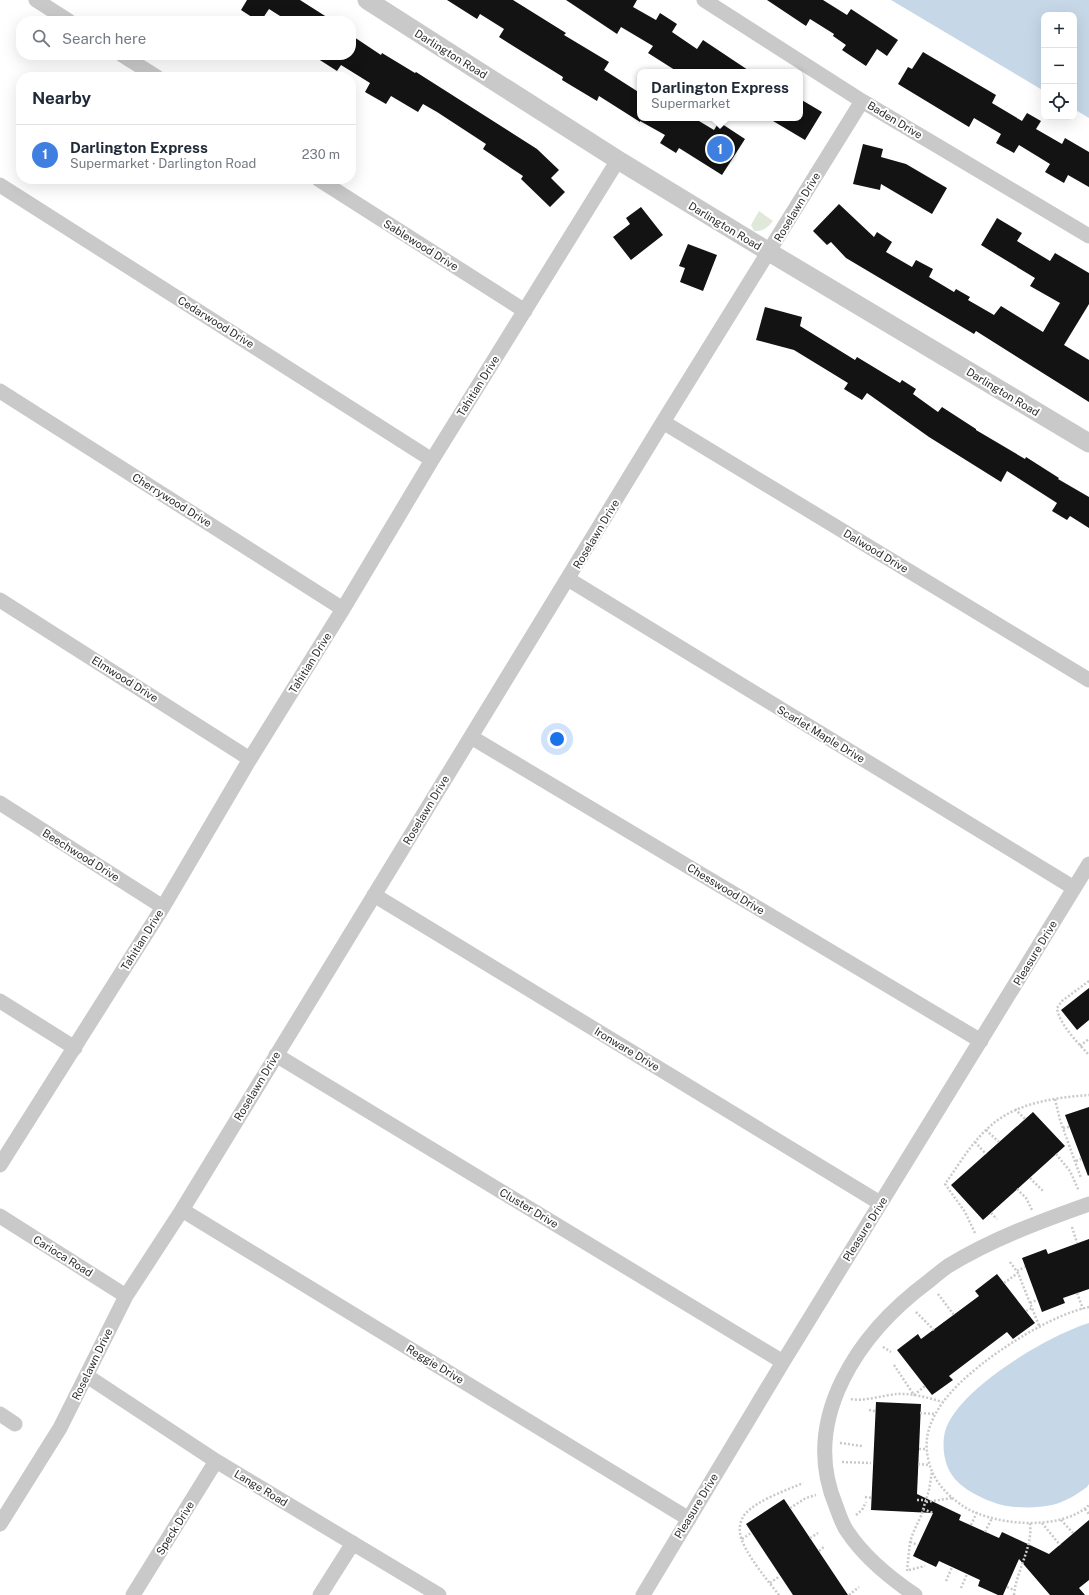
<!DOCTYPE html>
<html lang="en">
<head>
<meta charset="utf-8">
<style>
  :root { --surface:#fff; --page:#f2f2f3; --text:#1f2937; --muted:#747a83; --line:#e0e1e3; --accent:#db3736 }
  body { margin:0; font-family:"Public Sans",sans-serif; background:var(--page); color:var(--text) }
  .controls { position:absolute; right:12px; top:12px; display:grid; overflow:hidden; border-radius:8px; box-shadow:0 4px 16px #0002 }
  .controls button { width:36px; height:36px; display:grid; place-items:center; padding:0; border:0; border-bottom:1px solid var(--line); background:var(--surface); color:var(--text); font:20px sans-serif }
  .you { position:absolute; left:557px; top:739px; width:14px; height:14px; margin:-10px; border:3px solid #fff; border-radius:50%; background:#1a73e8; box-shadow:0 0 0 6px #1a73e833 }
  .badge { display:grid; place-items:center; width:26px; height:26px; border-radius:50%; background:var(--accent); color:#fff; font-size:13px; font-weight:700 }
  .pin { position:absolute; translate:-50% -50%; border:2px solid #fff; box-shadow:0 1px 4px #0006 }
  .popup { position:absolute; left:637px; top:69px; width:166px; height:52px; box-sizing:border-box; display:grid; place-content:center; border-radius:8px; background:var(--surface); filter:drop-shadow(0 1px 3px #0005); font-size:13px; white-space:nowrap; color:var(--muted) }
  .popup b { font-size:15px; color:var(--text) }
  .popup::after { content:''; position:absolute; left:50%; top:100%; margin-left:-8px; border:8px solid transparent; border-top-color:var(--surface) }
  .list { margin:0; padding:0; list-style:none }
  h2 { display:flex; justify-content:space-between; align-items:center; height:52px; margin:0; padding:0 16px; font-size:17px }
  h2 small { font-size:13px; font-weight:400; color:var(--muted) }
  .list li { display:grid; grid-template-columns:26px 1fr auto; gap:12px; align-items:center; box-sizing:border-box; height:60px; padding:0 16px; border-top:1px solid var(--line) }
  .list b { display:block; font-size:15px; white-space:nowrap }
  .list p { margin:0; font-size:13px; white-space:nowrap; color:var(--muted) }
  .list em { font-size:13px; font-style:normal; color:var(--muted) }
  .icon { flex:none; width:22px; height:22px; fill:none; stroke:currentColor; stroke-width:2; stroke-linecap:round; stroke-linejoin:round }
  .map { position:relative; flex:none; width:1089px; height:1595px; overflow:hidden }
  .search { position:absolute; background:var(--surface); box-shadow:0 4px 16px #0002; left:16px; top:16px; width:340px; height:44px; display:flex; align-items:center; gap:10px; box-sizing:border-box; padding:0 14px; border-radius:16px; color:var(--muted); font-size:15px }
  .panel { position:absolute; background:var(--surface); box-shadow:0 4px 16px #0002; left:16px; top:72px; width:340px; height:112px; border-radius:16px }
  .map>svg:first-child { display:block }
  .green { fill:#e0e9d9 }
  .water { fill:#c6d8e8 }
  .building { fill:#131313 }
  .lines { fill:none; stroke-linecap:round; stroke-linejoin:round }
  .path { stroke:#c9c9c9; stroke-width:2.5; stroke-dasharray:2 2; stroke-linecap:butt }
  .minor { stroke:#c9c9c9; stroke-width:15 }
  .tertiary { stroke:#c9c9c9; stroke-width:19 }
  .labels { text-anchor:middle; stroke-width:4; stroke-linejoin:round; paint-order:stroke }
  .street-label { font-size:11px; fill:#2c2c2c; stroke:#fff }
</style>
</head>
<body>
<div class="map">
<svg width="1089" height="1595" viewBox="0 0 1089 1595">
  <rect width="100%" height="100%" fill="#fff"/>
  <path class="green" d="M759,211L773,221C767,228 764,231 754,231L751,225Z"/>
  <path class="water" d="M891,0H1089V118L1074,109V15H1044V91Z
    M1089,1323V1484L1087,1487C1076,1495 1065,1502 1052,1505C1039,1508 1020,1508 1007,1506C993,1504 967,1492 958,1482C946,1471 942,1453 944,1437C949,1393 1049,1335 1089,1323Z"/>
  <path class="building" d="M247,0H300L333,21H288L269,9L261,21H258L241,10Z
    M447,0H513L566,33L564,35L609,62L604,70L640,93V118H694L714,130L719,122L745,139L722,175L679,148L676,153L660,143L665,135L640,121V122L599,96L597,101L562,80L563,77L499,37L504,29L480,14L477,19Z
    M566,0H637L633,7L656,20L660,13L677,24L672,32L697,49L703,40L751,72H678L648,53L653,46L621,27L617,34Z
    M767,0H823L847,15L851,9L898,40L887,56L877,49L866,66L842,50L846,45L833,36L834,34L810,19L806,26Z
    M351,35L381,55L382,53L415,73L416,72L537,149L559,170L551,178L565,192L550,207L521,179L523,176L483,149L486,144L437,112L423,104L418,112L391,96L386,104L365,92L370,83L341,65L337,71L312,55H351Z
    M923,52L996,95L992,103L1022,121L1027,113L1041,121L1036,129L1062,144L1065,138L1089,152V187L1068,175L1064,183L1045,172L1050,164L1019,145L1014,153L996,143L1001,134L974,118L969,127L898,84L908,67L912,69Z
    M800,99L822,112L805,140L768,118H800Z
    M863,144L883,149L881,157L906,164L947,188L932,214L881,184L880,190L853,184Z
    M839,204L874,237L877,232L892,242L886,252L912,267L916,260L933,269L929,277L954,292L956,289L970,297L968,300L994,315L1001,306L1043,332L1060,303L1030,286L1035,278L981,245L997,218L1022,233L1017,241L1050,261L1055,253L1089,273V304L1064,345L1089,360V402L976,331L974,334L846,258L831,242L827,245L813,231Z
    M641,207L663,235L631,260L613,237L630,224L626,218Z
    M688,244L717,255L703,291L680,282L685,268L679,266Z
    M765,307L802,317L800,326L855,360L857,357L900,383L902,380L916,389L913,394L938,412L942,407L976,429V430L1025,459L1026,457L1059,478L1058,479L1089,497V528L1070,516L1067,520L1052,511L1057,503L1007,471L1001,482L929,437L867,393L862,400L844,389L848,383L794,350L756,340Z
    M1089,988V1020L1077,1030L1061,1010Z
    M1089,1107V1175L1088,1176L1065,1115Z
    M1033,1112L1065,1146L983,1220L951,1185Z
    M1089,1239V1289L1063,1298L1065,1303L1042,1312L1022,1258L1046,1249L1048,1254Z
    M997,1274L1035,1323L1013,1339L1007,1332L949,1376L953,1380L932,1395L897,1350L918,1334L921,1339L979,1296L975,1291Z
    M876,1402L921,1404L917,1494L961,1515L959,1520L999,1538L1002,1532L1049,1554L1089,1520V1580L1079,1588L1085,1595H1050L1019,1559L1003,1595H998L978,1586L980,1580L952,1567L939,1561L936,1567L913,1556L933,1513L871,1510Z
    M784,1499L848,1595H793L746,1524Z"/>
  <g class="lines">
    <path class="path" d="M1089,981L1062,1001L1057,1008C1059,1024 1078,1043 1089,1055
      M1080,1046L1089,1039
      M1055,1099L1060,1120L1081,1178
      M1015,1109L1025,1119
      M1063,1128L1069,1127
      M986,1130L999,1142
      M975,1142L986,1154
      M1056,1154L1070,1171L1079,1191
      M1076,1161L1081,1159
      M1030,1178L1044,1192
      M1017,1189L1026,1198L1032,1210
      M991,1213L997,1219
      M1072,1227L1077,1243
      M975,1233L965,1212L945,1184C958,1166 970,1145 986,1130C1013,1103 1052,1098 1089,1095
      M1010,1262L1018,1273L1040,1328
      M1017,1271L1025,1267
      M1004,1283L1018,1273
      M1077,1293L1083,1309
      M938,1294L954,1315
      M1030,1303L1037,1300
      M1089,1307C1056,1314 1014,1340 987,1360C964,1378 938,1400 929,1429C926,1439 926,1448 928,1458C932,1479 944,1492 960,1504C990,1526 1061,1532 1089,1505
      M1026,1311L1032,1308
      M916,1312L934,1330
      M883,1347L891,1352
      M894,1365L914,1395L925,1386
      M851,1399C863,1402 884,1395 897,1394C913,1393 928,1398 943,1402
      M869,1410L875,1411
      M920,1413L935,1414
      M840,1443L862,1446
      M919,1449H926
      M842,1462L871,1463
      M918,1464L930,1465
      M865,1497L872,1498
      M917,1500H926
      M926,1502L952,1498
      M790,1508L806,1498L816,1495
      M923,1509L933,1513
      M1085,1509L1089,1514
      M856,1515L862,1510L866,1502
      M1061,1520L1073,1533
      M1042,1523L1060,1545
      M971,1525L977,1512
      M985,1532L992,1518
      M810,1538L818,1533
      M742,1539L751,1533
      M910,1542L918,1545
      M819,1551L825,1546
      M909,1570L925,1566
      M907,1571L910,1542L913,1533L921,1516L929,1490L932,1472
      M946,1581L952,1567
      M770,1583L780,1576
      M1007,1587L1014,1590
      M961,1588L967,1574
      M779,1595C768,1581 742,1550 740,1533C739,1526 741,1518 746,1513C758,1500 787,1490 803,1483
      M849,1595L859,1587
      M1014,1595C1016,1571 1033,1548 1030,1523"/>
    <path class="minor" d="M36,0L69,21
      M704,0L862,101L1089,236
      M122,55L157,77
      M318,179L525,311
      M0,185L432,460
      M0,391L343,609
      M663,422L1089,680
      M568,579L1074,888
      M0,600L250,759
      M471,737L981,1041
      M0,803L163,907
      M374,895L880,1203
      M0,1001L75,1048
      M276,1055L783,1362
      M0,1165L163,907L250,759L343,609L432,460L618,160
      M182,1210L689,1519
      M0,1216L126,1296
      M87,1376L216,1461L439,1595
      M0,1414L15,1424
      M0,1524L60,1428L126,1296L182,1210L663,422L862,101
      M133,1595L216,1461
      M320,1595L353,1543
      M643,1595L783,1362L1089,864
      M915,1595C890,1578 864,1557 847,1531C842,1524 839,1514 836,1506C799,1418 860,1332 929,1281C935,1276 941,1271 948,1266C992,1239 1041,1221 1089,1204"/>
    <path class="tertiary" d="M367,0L618,160L769,252L1089,443"/>
  </g>
  <g class="labels">
    <g class="street-label">
      <text transform="translate(451 54) rotate(32)" y="4">Darlington Road</text>
      <text transform="translate(895 120) rotate(31)" y="4">Baden Drive</text>
      <text transform="translate(797 207) rotate(-59)" y="4">Roselawn Drive</text>
      <text transform="translate(725 226) rotate(31)" y="4">Darlington Road</text>
      <text transform="translate(421 245) rotate(32)" y="4">Sablewood Drive</text>
      <text transform="translate(216 322) rotate(32)" y="4">Cedarwood Drive</text>
      <text transform="translate(478 386) rotate(-58)" y="4">Tahitian Drive</text>
      <text transform="translate(1003 392) rotate(31)" y="4">Darlington Road</text>
      <text transform="translate(172 500) rotate(32)" y="4">Cherrywood Drive</text>
      <text transform="translate(596 534) rotate(-59)" y="4">Roselawn Drive</text>
      <text transform="translate(876 551) rotate(31)" y="4">Dalwood Drive</text>
      <text transform="translate(310 663) rotate(-58)" y="4">Tahitian Drive</text>
      <text transform="translate(125 679) rotate(32)" y="4">Elmwood Drive</text>
      <text transform="translate(821 734) rotate(31)" y="4">Scarlet Maple Drive</text>
      <text transform="translate(426 810) rotate(-59)" y="4">Roselawn Drive</text>
      <text transform="translate(81 855) rotate(32)" y="4">Beechwood Drive</text>
      <text transform="translate(726 889) rotate(31)" y="4">Chesswood Drive</text>
      <text transform="translate(142 940) rotate(-58)" y="4">Tahitian Drive</text>
      <text transform="translate(1035 953) rotate(-59)" y="4">Pleasure Drive</text>
      <text transform="translate(627 1049) rotate(31)" y="4">Ironware Drive</text>
      <text transform="translate(257 1086) rotate(-59)" y="4">Roselawn Drive</text>
      <text transform="translate(529 1208) rotate(31)" y="4">Cluster Drive</text>
      <text transform="translate(865 1229) rotate(-58)" y="4">Pleasure Drive</text>
      <text transform="translate(63 1256) rotate(32)" y="4">Carioca Road</text>
      <text transform="translate(92 1364) rotate(-64)" y="4">Roselawn Drive</text>
      <text transform="translate(435 1364) rotate(31)" y="4">Reggie Drive</text>
      <text transform="translate(261 1488) rotate(31)" y="4">Lange Road</text>
      <text transform="translate(696 1506) rotate(-59)" y="4">Pleasure Drive</text>
      <text transform="translate(175 1528) rotate(-58)" y="4">Speck Drive</text>
    </g>
  </g>
</svg>
<div class="controls">
<button>+</button>
<button>−</button>
<button><svg class="icon" aria-label="locate" viewBox="0 0 24 24"><circle cx="12" cy="12" r="6"/><path d="M12 2v4M12 18v4M2 12h4M18 12h4"/></svg></button>
</div>
<div class="you"></div>
<div class="pin badge" style="left:720px;top:149px;background:#3f7fe0">1</div>
<div class="popup"><b>Darlington Express</b>Supermarket</div>
<div class="search"><svg class="icon" aria-label="search" viewBox="0 0 24 24"><circle cx="10" cy="10" r="6"/><path d="M15 15l6 6"/></svg>Search here</div>
<section class="panel">
<h2>Nearby<small></small></h2>
<ul class="list">
<li><span class="badge" style="background:#3f7fe0">1</span><div><b>Darlington Express</b><p>Supermarket · Darlington Road</p></div><em>230 m</em></li>
</ul>
</section>
</div>
</body>
</html>
